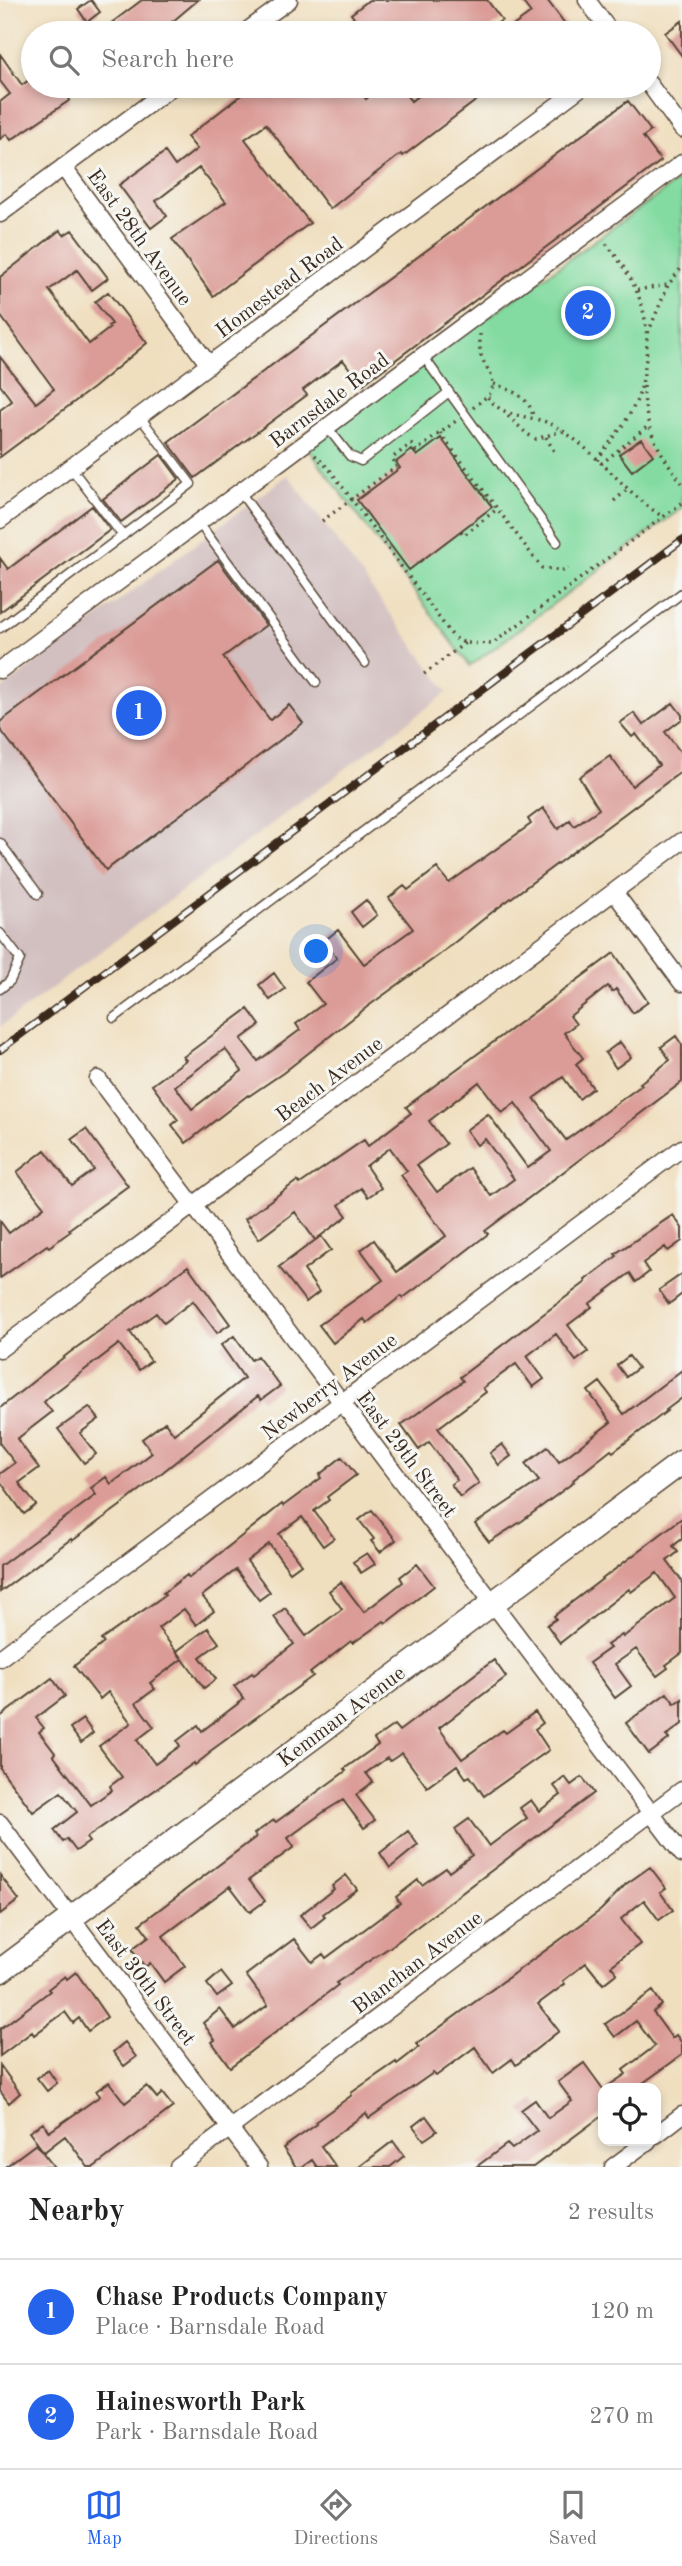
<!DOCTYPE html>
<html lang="en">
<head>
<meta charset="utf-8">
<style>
  :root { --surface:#fff; --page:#f2f2f2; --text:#222; --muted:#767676; --line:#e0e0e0; --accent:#2563eb }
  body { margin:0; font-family:"Old Standard TT",serif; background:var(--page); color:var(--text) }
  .controls { position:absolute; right:21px; bottom:21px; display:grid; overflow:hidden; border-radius:14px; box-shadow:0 4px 10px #0003 }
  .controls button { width:63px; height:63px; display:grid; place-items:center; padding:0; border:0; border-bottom:2px solid var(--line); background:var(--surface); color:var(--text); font:35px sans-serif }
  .you { position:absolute; left:317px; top:952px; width:24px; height:24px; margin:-18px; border:5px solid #fff; border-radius:50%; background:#1a73e8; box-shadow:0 0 0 10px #1a73e833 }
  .badge { display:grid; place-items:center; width:46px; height:46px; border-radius:50%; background:var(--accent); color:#fff; font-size:23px; font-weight:700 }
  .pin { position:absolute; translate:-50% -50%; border:4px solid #fff; box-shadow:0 2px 7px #0006 }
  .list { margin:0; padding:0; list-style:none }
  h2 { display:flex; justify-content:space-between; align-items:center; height:91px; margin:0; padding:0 28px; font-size:30px }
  h2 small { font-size:23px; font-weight:400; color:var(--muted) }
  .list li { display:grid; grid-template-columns:46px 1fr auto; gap:21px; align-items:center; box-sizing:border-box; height:105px; padding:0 28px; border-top:2px solid var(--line) }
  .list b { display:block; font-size:26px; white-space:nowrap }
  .list p { margin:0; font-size:23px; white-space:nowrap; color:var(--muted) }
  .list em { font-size:23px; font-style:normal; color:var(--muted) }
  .icon { flex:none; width:38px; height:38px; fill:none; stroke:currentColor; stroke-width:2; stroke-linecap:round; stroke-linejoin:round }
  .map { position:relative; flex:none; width:682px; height:2167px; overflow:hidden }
  .search { position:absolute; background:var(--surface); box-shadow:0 4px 10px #0003; left:21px; right:21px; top:21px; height:77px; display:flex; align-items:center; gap:18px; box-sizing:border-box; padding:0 24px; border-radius:38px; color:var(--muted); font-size:26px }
  .sheet { height:301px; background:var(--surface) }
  nav { display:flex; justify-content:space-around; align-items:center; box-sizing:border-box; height:98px; border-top:2px solid var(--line); background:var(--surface); font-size:19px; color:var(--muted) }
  nav a { display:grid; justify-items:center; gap:4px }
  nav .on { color:var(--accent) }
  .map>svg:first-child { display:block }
  .industrial { fill:#d2bfc0 }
  .green { fill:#83dba1; stroke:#5f8260; stroke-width:2 }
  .building { fill:#db9b96; fill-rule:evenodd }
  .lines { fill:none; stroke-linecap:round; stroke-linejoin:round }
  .lane-casing { stroke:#564536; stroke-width:11 }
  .street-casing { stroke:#564536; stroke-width:19 }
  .secondary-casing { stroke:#564536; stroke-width:26 }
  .path { stroke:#564536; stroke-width:3.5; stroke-dasharray:2 5; stroke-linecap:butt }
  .lane { stroke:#fff; stroke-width:8 }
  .street { stroke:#fff; stroke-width:16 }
  .secondary { stroke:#fff; stroke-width:23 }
  .rail-casing { stroke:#3b2a1e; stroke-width:8 }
  .rail { stroke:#f6f6f2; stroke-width:5; stroke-dasharray:16; stroke-linecap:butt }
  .labels { text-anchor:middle; stroke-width:6; stroke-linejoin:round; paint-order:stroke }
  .street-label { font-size:21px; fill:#3b2a1e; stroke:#f6f6f2 }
</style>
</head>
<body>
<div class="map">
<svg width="682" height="2167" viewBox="0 0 682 2167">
  <rect width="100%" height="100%" fill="#f6f6f2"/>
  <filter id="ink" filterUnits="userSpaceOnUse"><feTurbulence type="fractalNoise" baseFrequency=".0143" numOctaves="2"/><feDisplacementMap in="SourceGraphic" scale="14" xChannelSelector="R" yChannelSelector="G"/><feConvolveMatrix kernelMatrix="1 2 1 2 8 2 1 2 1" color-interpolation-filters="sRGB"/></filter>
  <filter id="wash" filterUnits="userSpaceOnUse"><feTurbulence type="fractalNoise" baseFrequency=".00686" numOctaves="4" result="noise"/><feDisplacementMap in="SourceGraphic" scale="28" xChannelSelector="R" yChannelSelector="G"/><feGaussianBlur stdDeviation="1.57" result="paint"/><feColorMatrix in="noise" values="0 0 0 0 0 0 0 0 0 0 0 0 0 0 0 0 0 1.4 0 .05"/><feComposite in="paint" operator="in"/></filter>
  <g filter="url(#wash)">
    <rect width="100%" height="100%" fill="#f0dfbf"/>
    <path class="industrial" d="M288,475L448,692L0,1027V690Z"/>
    <path class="green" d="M682,178V508L470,666L307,447Z"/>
    <g id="blocks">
      <path class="building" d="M91,0L100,12L87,22L78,9Z
        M142,0H198L159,33H98Z
        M369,0H487L502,20L484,33H333L354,18L351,14Z
        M521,0H547L572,33H503L531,13Z
        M682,21V56L665,33Z
        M0,54L22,85L33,77V86H59L70,100L11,140L7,134L0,139V102L10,94L0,81Z
        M253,86H356L366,99L383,86H399L411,101L431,86H474L482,96L403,156L401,154L355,189L330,209L266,124L245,139L310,223L213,296L172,239L226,202L199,168L156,201L167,216L151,228L119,185L165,152L175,166L197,149L187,137Z
        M628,101L651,131L643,137L661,161L362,385L343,360L303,390L307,395L195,478L168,442Z
        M60,230L64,235L72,230L108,278L92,290L77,270L49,290L89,344L110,328L108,326L112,324L95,302L108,292L147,343L93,388L0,457V410L12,401L0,385V357L36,403L54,389L0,315V277Z
        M441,438L492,507L409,570L357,500L400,468L396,462L412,450L417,456Z
        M641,439L653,455L632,471L619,454Z
        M161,455L179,479L121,522L103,499Z
        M92,506L110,530L0,612V558L8,569Z
        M218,560L266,625L223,657L270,720L289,705L303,723L106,870L0,729V722Z
        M673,703L682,715V719L665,732L682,754V771L491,913L439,955L367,1007L283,1073L249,1096L248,1095L186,1143L172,1125L178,1120L152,1085L186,1060L183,1057L248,1009L260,1025L241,1039L258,1061L300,1030L296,1024L323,1004L306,982L337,958L324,941L338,930L364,964L413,929L389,898L404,886L408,890L437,868L449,883L531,824L528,819L543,808L558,829L570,820L574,826L599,809L579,777L610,756L632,786L659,765L636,734L632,737L620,723L634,713L643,725ZM225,1049L242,1071L192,1109L175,1086Z
        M366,900L377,915L362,927L351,912Z
        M614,953L648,1002L633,1013L616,989L612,992L608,986L570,1016L576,1024L564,1033L583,1058L576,1064L593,1088L579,1099L563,1077L534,1098L566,1140L642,1085L640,1083L670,1060L661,1047L676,1036L682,1045V1082L485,1231L488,1234L453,1261L403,1298L401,1296L367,1323L364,1319L333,1343L319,1325L383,1280L361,1250L374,1240L397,1272L446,1236L401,1175L407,1171L390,1148L366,1166L381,1188L368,1197L361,1188L339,1205L347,1216L315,1240L295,1212L259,1239L245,1219L297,1181L300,1184L364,1140L368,1146L411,1113L406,1107L438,1083ZM479,1082L502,1113L515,1103L551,1151L528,1168L488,1114L466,1130L477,1145L485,1139L514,1179L491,1196L470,1168L437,1192L417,1165L446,1144L429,1121Z
        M274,973L285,989L270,1000L259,985Z
        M620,1042L631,1057L616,1068L605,1053Z
        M86,1129L128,1186L69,1229L71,1231L49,1247L47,1245L0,1278V1221L9,1233L44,1207L17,1172L45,1150L72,1186L94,1170L72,1139Z
        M673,1215L682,1228V1241L668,1251L665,1247L643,1263L649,1272L636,1282L630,1273L589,1304L592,1307L568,1325L588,1352L576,1361L556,1334L527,1356L544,1379L533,1387L516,1364L483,1388L486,1392L438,1428L479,1483L460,1497L451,1484L457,1480L429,1442L419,1450L401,1425L463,1381L460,1377L586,1282L585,1280L617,1256L615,1254Z
        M321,1236L331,1250L304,1270L319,1292L306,1302L279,1267Z
        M188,1266L230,1324L217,1333L193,1301L164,1323L156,1313L130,1332L151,1361L139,1370L119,1344L49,1397L44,1402L52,1412L17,1439L39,1468L19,1483L36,1505L24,1514L0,1481V1474L15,1463L0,1444V1408L69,1353Z
        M682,1274V1294L669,1304L659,1290Z
        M234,1336L251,1360L257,1356L280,1386L261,1400L258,1396L124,1503L72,1541L71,1539L0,1592V1566L96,1495L91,1488L106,1477L111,1484L152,1453L142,1439L165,1422L174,1434L244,1378L221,1345Z
        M629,1356L638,1368L626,1377L617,1365Z
        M682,1370V1398L666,1410L667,1411L613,1452L611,1450L573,1480L574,1482L522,1521L489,1542L475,1524L539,1481L525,1464L548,1447L559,1462L611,1422L588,1391L600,1382L624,1414Z
        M89,1407L99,1419L80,1433L96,1454L84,1463L58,1429Z
        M502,1444L511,1456L499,1465L490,1453Z
        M342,1457L356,1475L327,1497L329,1500L314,1511L334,1538L323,1546L302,1517L279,1534L301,1564L290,1572L269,1544L247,1561L270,1592L259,1600L236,1570L202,1596L214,1611L196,1625L184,1609L158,1628L182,1659L150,1683L155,1689L136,1703L154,1727L137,1740L155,1764L180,1746L177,1741L198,1725L202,1731L244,1699L234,1686L252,1673L254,1675L294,1644L274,1617L285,1608L306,1636L342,1609L329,1591L341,1582L364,1612L403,1582L400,1577L417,1564L434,1586L386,1623L384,1621L353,1643L351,1641L310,1673L313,1676L209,1752L210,1753L195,1765L194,1763L86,1838L89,1842L76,1851L67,1839L63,1842L54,1830L77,1812L61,1792L33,1812L0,1768V1717L52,1678L65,1696L36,1718L44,1728L39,1732L55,1753L53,1755L91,1805L112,1790L110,1786L122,1777L99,1746L131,1723L108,1692L100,1699L74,1666L104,1643L101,1640L165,1595L163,1593L187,1575L189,1578L282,1504L283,1506L321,1478L319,1475Z
        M372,1510L396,1540L380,1552L371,1541L374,1539L359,1520Z
        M682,1518V1539L673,1546L678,1552L667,1561L682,1581V1653L666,1665L668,1668L657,1676L636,1649L615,1664L631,1686L615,1698L589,1663L610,1648L607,1645L622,1635L623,1637L675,1598L657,1573L631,1592L629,1589L560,1643L547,1625L556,1619L554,1616Z
        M367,1553L375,1564L361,1573L353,1562Z
        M208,1628L219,1643L200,1657L216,1679L204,1688L177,1651Z
        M494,1660L506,1677L439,1728L462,1759L503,1730L506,1733L535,1712L543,1723L535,1729L549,1750L484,1796L470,1776L466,1778L457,1765L427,1787L402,1753L390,1761L387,1758L366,1773L373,1782L356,1795L375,1820L364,1828L343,1800L325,1811L288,1838L294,1847L249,1880L265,1901L250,1912L230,1886L163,1936L185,1966L164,1982L150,1963L145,1967L132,1949L149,1936L140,1924L256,1837L254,1834L274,1820L276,1822L346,1771L344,1769L378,1745L374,1739L394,1725L399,1731Z
        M667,1693L675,1704L682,1699V1724L666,1736L669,1739L649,1754L626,1723Z
        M83,1719L93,1733L81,1743L70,1728Z
        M565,1777L571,1785L582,1777L594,1793L393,1945L336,1983L338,1985L230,2067L212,2042L215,2040L203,2023L220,2009L235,2029L268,2005L246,1975L294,1939L312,1962L323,1954L326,1958L400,1903L396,1897L418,1880L422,1885L446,1868L449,1872L472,1855L455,1829L469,1819L489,1846L527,1818L520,1808L531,1800L539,1811L561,1795L554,1786Z
        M408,1831L418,1845L390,1868L380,1853Z
        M650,1867L666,1888L660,1892L673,1910L659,1920L644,1900L621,1919L640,1944L611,1966L617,1973L603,1984L586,1963L563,1981L565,1984L538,2004L559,2031L516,2065L512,2059L493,2073L475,2047L436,2076L433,2073L369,2118L366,2113L321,2146L336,2167H317L312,2160L302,2167H296L283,2148L317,2124L315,2122L352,2095L351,2093L396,2062L397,2064L419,2047L417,2044L601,1910L626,1884Z
        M0,1875L19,1900L0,1914Z
        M346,1875L357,1889L323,1914L325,1917L311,1928L300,1915L334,1889L332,1886Z
        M76,1972L107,2017L88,2031L79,2018L73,2023L65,2012L34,2035L32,2032L0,2056V2029L50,1991L48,1989L65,1976L67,1979Z
        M221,1972L232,1986L217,1997L207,1984Z
        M653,1991L662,2005L653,2012L672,2038L676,2035L682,2043V2055L636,2088H605L626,2074L623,2070L655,2046L636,2021L615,2037L605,2024Z
        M125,2042L136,2057L124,2066L113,2052Z
        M584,2063L603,2089V2115L533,2167H476L507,2144L512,2149L537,2131L521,2110L535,2100L548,2118L572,2101L558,2082Z
        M0,2065L20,2093L9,2103L0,2091Z
        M48,2070L57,2083L47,2091L37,2078Z
        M109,2082L125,2103L147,2086L157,2098L162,2093L173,2107L94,2167H88L65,2136L44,2152L29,2132L43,2123L49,2132L100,2096L96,2091Z
        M426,2116L437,2131L424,2140L413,2126Z
        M393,2141L404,2156L390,2167H359Z
        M36,2144L54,2167H5Z"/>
    </g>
  </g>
  <g filter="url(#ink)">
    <use href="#blocks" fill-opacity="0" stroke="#564536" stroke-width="2"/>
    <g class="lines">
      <defs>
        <path id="lane" d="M423,356L557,542
          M327,427L350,456L361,461L449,392
          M71,468L123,536
          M240,492L365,663
          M199,523L316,682
          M0,628L191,484L140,417
          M0,843L38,894
          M0,933L20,959L10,981L0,989
          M114,1018L682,593"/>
        <path id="street" d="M587,0L611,33
          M244,33L289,0
          M649,84L682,129
          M63,167L209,365
          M0,214L173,86
          M0,520L583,86
          M0,670L682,163
          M614,892L682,983
          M98,1079L682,1854
          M0,1349L682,841
          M0,1658L682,1148
          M0,1823L259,2167
          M656,2135L682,2115
          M178,2167L682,1790
          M613,2167L648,2141"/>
        <path id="secondary" d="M0,1971L682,1462"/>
      </defs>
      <use href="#lane" class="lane-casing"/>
      <use href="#street" class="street-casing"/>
      <use href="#secondary" class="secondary-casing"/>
      <path class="path" d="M637,290L668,285
        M648,333L668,285L682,267
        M494,384C510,389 532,398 533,418
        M644,386C644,428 657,449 682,483
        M488,397C504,421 532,413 555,426C596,450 624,492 663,517
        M473,408L492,392C495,371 488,374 482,358C479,351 480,342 480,334
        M508,416L527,434L536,439L562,431
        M440,433L542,568L563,571L568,568
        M546,437L555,453
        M315,455L330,470L454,638L465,643L492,644L682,503
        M597,460C609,443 625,425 634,406C642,391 644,375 646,359C651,309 634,277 603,240
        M601,464L648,426
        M614,501L628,489
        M322,521L397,466L392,458L411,444L416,451L456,421
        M461,531L464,535L497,509
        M424,674L465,643"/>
      <use href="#lane" class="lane"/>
      <use href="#street" class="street"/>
      <use href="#secondary" class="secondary"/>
      <defs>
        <path id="rail" d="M0,1050L682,540"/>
      </defs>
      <use href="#rail" class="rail-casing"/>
      <use href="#rail" class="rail"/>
    </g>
  </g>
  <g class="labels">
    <g class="street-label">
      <text transform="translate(140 237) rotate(54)" y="7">East 28th Avenue</text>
      <text transform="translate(279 287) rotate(-37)" y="7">Homestead Road</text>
      <text transform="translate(329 400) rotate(-37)" y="7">Barnsdale Road</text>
      <text transform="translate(329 1079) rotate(-37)" y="7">Beach Avenue</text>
      <text transform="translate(329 1386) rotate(-37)" y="7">Newberry Avenue</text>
      <text transform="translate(407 1454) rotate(53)" y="7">East 29th Street</text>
      <text transform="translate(341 1716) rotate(-37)" y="7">Kemman Avenue</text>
      <text transform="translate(417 1962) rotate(-37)" y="7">Blanchan Avenue</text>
      <text transform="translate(146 1982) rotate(53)" y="7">East 30th Street</text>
    </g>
  </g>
</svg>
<div class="controls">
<button><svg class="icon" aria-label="locate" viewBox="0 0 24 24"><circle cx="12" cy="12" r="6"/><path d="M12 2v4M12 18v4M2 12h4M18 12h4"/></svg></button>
</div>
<div class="you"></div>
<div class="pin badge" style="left:139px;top:713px">1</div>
<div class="pin badge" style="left:588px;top:313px">2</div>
<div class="search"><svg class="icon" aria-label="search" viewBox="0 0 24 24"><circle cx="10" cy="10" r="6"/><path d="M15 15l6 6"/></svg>Search here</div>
</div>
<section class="sheet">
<h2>Nearby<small>2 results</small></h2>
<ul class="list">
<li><span class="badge">1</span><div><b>Chase Products Company</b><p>Place · Barnsdale Road</p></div><em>120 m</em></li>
<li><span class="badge">2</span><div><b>Hainesworth Park</b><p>Park · Barnsdale Road</p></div><em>270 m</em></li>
</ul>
</section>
<nav>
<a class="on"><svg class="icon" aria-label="map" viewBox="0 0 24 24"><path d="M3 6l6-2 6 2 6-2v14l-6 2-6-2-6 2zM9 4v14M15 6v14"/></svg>Map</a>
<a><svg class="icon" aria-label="directions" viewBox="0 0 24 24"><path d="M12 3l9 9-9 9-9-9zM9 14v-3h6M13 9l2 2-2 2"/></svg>Directions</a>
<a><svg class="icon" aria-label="saved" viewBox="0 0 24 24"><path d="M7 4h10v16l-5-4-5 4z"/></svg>Saved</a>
</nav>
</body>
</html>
